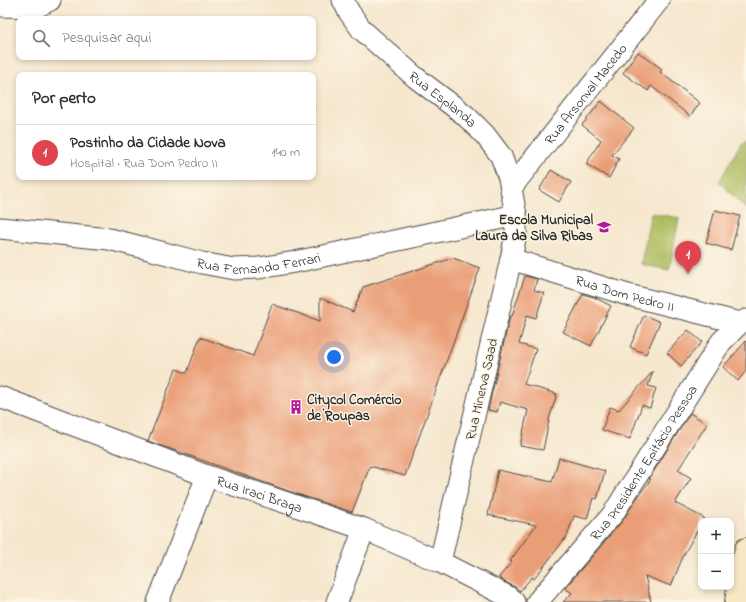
<!DOCTYPE html>
<html lang="pt">
<head>
<meta charset="utf-8">
<style>
  :root { --surface:#fff; --page:#f7f7f7; --text:#2b2b33; --muted:#7c7c81; --line:#e1e1e2; --accent:#b5179e }
  body { margin:0; font-family:"Indie Flower",sans-serif; background:var(--page); color:var(--text) }
  .controls { position:absolute; right:12px; bottom:12px; display:grid; overflow:hidden; border-radius:8px; box-shadow:0 2px 6px #0003 }
  .controls button { width:36px; height:36px; display:grid; place-items:center; padding:0; border:0; border-bottom:1px solid var(--line); background:var(--surface); color:var(--text); font:20px sans-serif }
  .you { position:absolute; left:334px; top:357px; width:14px; height:14px; margin:-10px; border:3px solid #fff; border-radius:50%; background:#1a73e8; box-shadow:0 0 0 6px #1a73e833 }
  .badge { display:grid; place-items:center; width:26px; height:26px; border-radius:50%; background:var(--accent); color:#fff; font-size:13px; font-weight:700 }
  .pin { position:absolute; translate:-50% -33px; filter:drop-shadow(0 1px 2px #0008) }
  .pin::after { content:''; position:absolute; top:21px; width:14px; height:12px; background:inherit; clip-path:polygon(0 0,100% 0,50% 100%) }
  .list { margin:0; padding:0; list-style:none }
  h2 { display:flex; justify-content:space-between; align-items:center; height:52px; margin:0; padding:0 16px; font-size:17px }
  h2 small { font-size:13px; font-weight:400; color:var(--muted) }
  .list li { display:grid; grid-template-columns:26px 1fr auto; gap:12px; align-items:center; box-sizing:border-box; height:56px; padding:0 16px; border-top:1px solid var(--line) }
  .list b { display:block; font-size:15px; white-space:nowrap }
  .list p { margin:0; font-size:13px; white-space:nowrap; color:var(--muted) }
  .list em { font-size:13px; font-style:normal; color:var(--muted) }
  .icon { flex:none; width:22px; height:22px; fill:none; stroke:currentColor; stroke-width:2; stroke-linecap:round; stroke-linejoin:round }
  .map { position:relative; flex:none; width:746px; height:602px; overflow:hidden }
  .search { position:absolute; background:var(--surface); box-shadow:0 2px 6px #0003; left:16px; top:16px; width:300px; height:44px; display:flex; align-items:center; gap:10px; box-sizing:border-box; padding:0 14px; border-radius:8px; color:var(--muted); font-size:15px }
  .panel { position:absolute; background:var(--surface); box-shadow:0 2px 6px #0003; left:16px; top:72px; width:300px; height:108px; border-radius:8px }
  .map>svg:first-child { display:block }
  .green { fill:#aebd60; stroke:#6c7446 }
  .building { fill:#ea9e77 }
  .lines { fill:none; stroke-linecap:round; stroke-linejoin:round }
  .street-casing { stroke:#494743; stroke-width:23 }
  .secondary-casing { stroke:#494743; stroke-width:24 }
  .street { stroke:#fff; stroke-width:21 }
  .secondary { stroke:#f7e8c3; stroke-width:22 }
  .labels { text-anchor:middle; stroke-width:3; stroke-linejoin:round; paint-order:stroke }
  .street-label { font-size:14px; fill:#2b2b2b; stroke:#fcf5e5 }
  .poi-label { font-size:14px; font-weight:bold; fill:#2b2b2b; stroke:#fcf5e5; text-anchor:end }
</style>
</head>
<body>
<div class="map">
<svg width="746" height="602" viewBox="0 0 746 602">
  <rect width="100%" height="100%" fill="#fcf5e5"/>
  <filter id="ink" filterUnits="userSpaceOnUse"><feTurbulence type="fractalNoise" baseFrequency=".025" numOctaves="2"/><feDisplacementMap in="SourceGraphic" scale="8" xChannelSelector="R" yChannelSelector="G"/><feConvolveMatrix kernelMatrix="1 2 1 2 8 2 1 2 1" color-interpolation-filters="sRGB"/></filter>
  <filter id="wash" filterUnits="userSpaceOnUse"><feTurbulence type="fractalNoise" baseFrequency=".012" numOctaves="4" result="noise"/><feDisplacementMap in="SourceGraphic" scale="16" xChannelSelector="R" yChannelSelector="G"/><feGaussianBlur stdDeviation="0.9" result="paint"/><feColorMatrix in="noise" values="0 0 0 0 0 0 0 0 0 0 0 0 0 0 0 0 0 1.4 0 .05"/><feComposite in="paint" operator="in"/></filter>
  <g filter="url(#wash)">
    <rect width="100%" height="100%" fill="#f6e7ce"/>
    <path class="green" d="M746,141V209L719,182L741,143Z
      M651,213L679,218L669,270L641,264Z"/>
    <g id="blocks">
      <path class="building" d="M638,52L662,69L660,72L700,103L690,116L651,86L648,91L623,73Z
        M601,101L634,128L612,155L619,159L609,178L586,164L601,140L582,125Z
        M551,170L571,182L559,202L539,190Z
        M715,210L740,216L731,250L706,243Z
        M453,258L480,268L405,476L370,466L352,512L294,493L148,441L176,369L187,373L200,337L253,356L272,304L320,321V298L353,312L363,287Z
        M525,276L537,279L534,290L544,293L536,318L527,315L519,344L536,349L524,384L557,394L550,416L543,450L520,446L528,410L500,402L497,412L488,410L510,316H512Z
        M583,294L594,297L611,306L591,346L563,332Z
        M644,315L660,322L646,354L630,347Z
        M688,330L702,342L681,366L667,353Z
        M746,341V371L738,381L723,367Z
        M653,371L648,386L656,388L650,408L642,405L630,439L602,430L610,407L619,410Z
        M690,413L707,424L678,470L691,478L675,503L704,518L703,521H701V524L684,554L671,586L645,576L651,602H563L572,593L565,588L623,520L635,501L651,479H649Z
        M559,458L605,471L597,499L593,498L587,519L574,516L567,536L534,579L532,577L520,591L515,587L503,581L499,577L512,562L510,561L536,525L488,515L498,470L552,482Z"/>
    </g>
  </g>
  <g filter="url(#ink)">
    <use href="#blocks" fill-opacity="0" stroke="#494743" stroke-width="1"/>
    <g class="lines">
      <defs>
        <g id="street">
          <path id="s1" d="M343,0L349,12L362,30L415,77L465,115L485,135L501,156L509,178L516,215V234L511,259L440,562"/>
          <path d="M0,6L36,7L50,0"/>
          <path id="s2" d="M511,188L659,0"/>
          <path id="s3" d="M0,228L109,239L145,248L202,263L234,269L259,268L295,262L516,215"/>
          <path id="s4" d="M511,259L628,295L740,323"/>
          <path id="s5" d="M0,397L207,476L364,529L440,562L507,596L514,602"/>
          <path d="M158,602L207,476"/>
          <path d="M337,602L364,529"/>
          <path id="s6" d="M537,602L613,514L721,342L740,323L746,320"/>
        </g>
        <path id="secondary" d="M736,602L741,567L746,549"/>
      </defs>
      <use href="#street" class="street-casing"/>
      <use href="#secondary" class="secondary-casing"/>
      <use href="#street" class="street"/>
      <use href="#secondary" class="secondary"/>
    </g>
  </g>
  <defs>
    <symbol id="school-bare" viewBox="-9 -9 18 18"><path d="M0-5L7-2L0 1L-7-2ZM-4 1L0 2.5L4 1V4Q0 6-4 4Z" fill="#b5179e" stroke="#fcf5e5" stroke-width="2.5" paint-order="stroke"/></symbol>
    <symbol id="building-bare" viewBox="-9 -9 18 18"><path d="M-4-6H4V6H1V3H-1V6H-4ZM-2.5-4.3h1.7v1.8h-1.7ZM.8-4.3h1.7v1.8H.8ZM-2.5-1h1.7V.8h-1.7ZM.8-1h1.7V.8H.8Z" fill="#b5179e" stroke="#fcf5e5" stroke-width="2.5" paint-order="stroke"/></symbol>
  </defs>
  <g fill-rule="evenodd">
    <use href="#school-bare" x="594" y="217" width="20" height="20"/>
    <use href="#building-bare" x="286" y="397" width="20" height="20"/>
  </g>
  <g class="labels">
    <g class="street-label">
      <text dy="5" stroke="none"><textPath href="#s2" startOffset="120">Rua Arsonval Macedo</textPath></text>
      <text dy="5" stroke="none"><textPath href="#s1" startOffset="142">Rua Esplanda</textPath></text>
      <text dy="5" stroke="none"><textPath href="#s3" startOffset="263">Rua Fernando Ferrari</textPath></text>
      <text dy="5" stroke="none"><textPath href="#s4" startOffset="119">Rua Dom Pedro II</textPath></text>
      <text transform="translate(481 389) rotate(-77)" y="5">Rua Minerva Saad</text>
      <text dy="5" stroke="none"><textPath href="#s6" startOffset="176">Rua Presidente Epitácio Pessoa</textPath></text>
      <text dy="5" stroke="none"><textPath href="#s5" startOffset="277">Rua Iraci Braga</textPath></text>
    </g>
    <g class="poi-label">
      <text x="593" y="224">Escola Municipal<tspan x="593" dy="16">Laura da Silva Ribas</tspan></text>
      <text x="307" y="404" text-anchor="start">Citycol Comércio<tspan x="307" dy="16">de Roupas</tspan></text>
    </g>
  </g>
</svg>
<div class="controls">
<button>+</button>
<button>−</button>
</div>
<div class="you"></div>
<div class="pin badge" style="left:688px;top:274px;background:#e0444e">1</div>
<div class="search"><svg class="icon" aria-label="search" viewBox="0 0 24 24"><circle cx="10" cy="10" r="6"/><path d="M15 15l6 6"/></svg>Pesquisar aqui</div>
<section class="panel">
<h2>Por perto<small></small></h2>
<ul class="list">
<li><span class="badge" style="background:#e0444e">1</span><div><b>Postinho da Cidade Nova</b><p>Hospital · Rua Dom Pedro II</p></div><em>140 m</em></li>
</ul>
</section>
</div>
</body>
</html>
